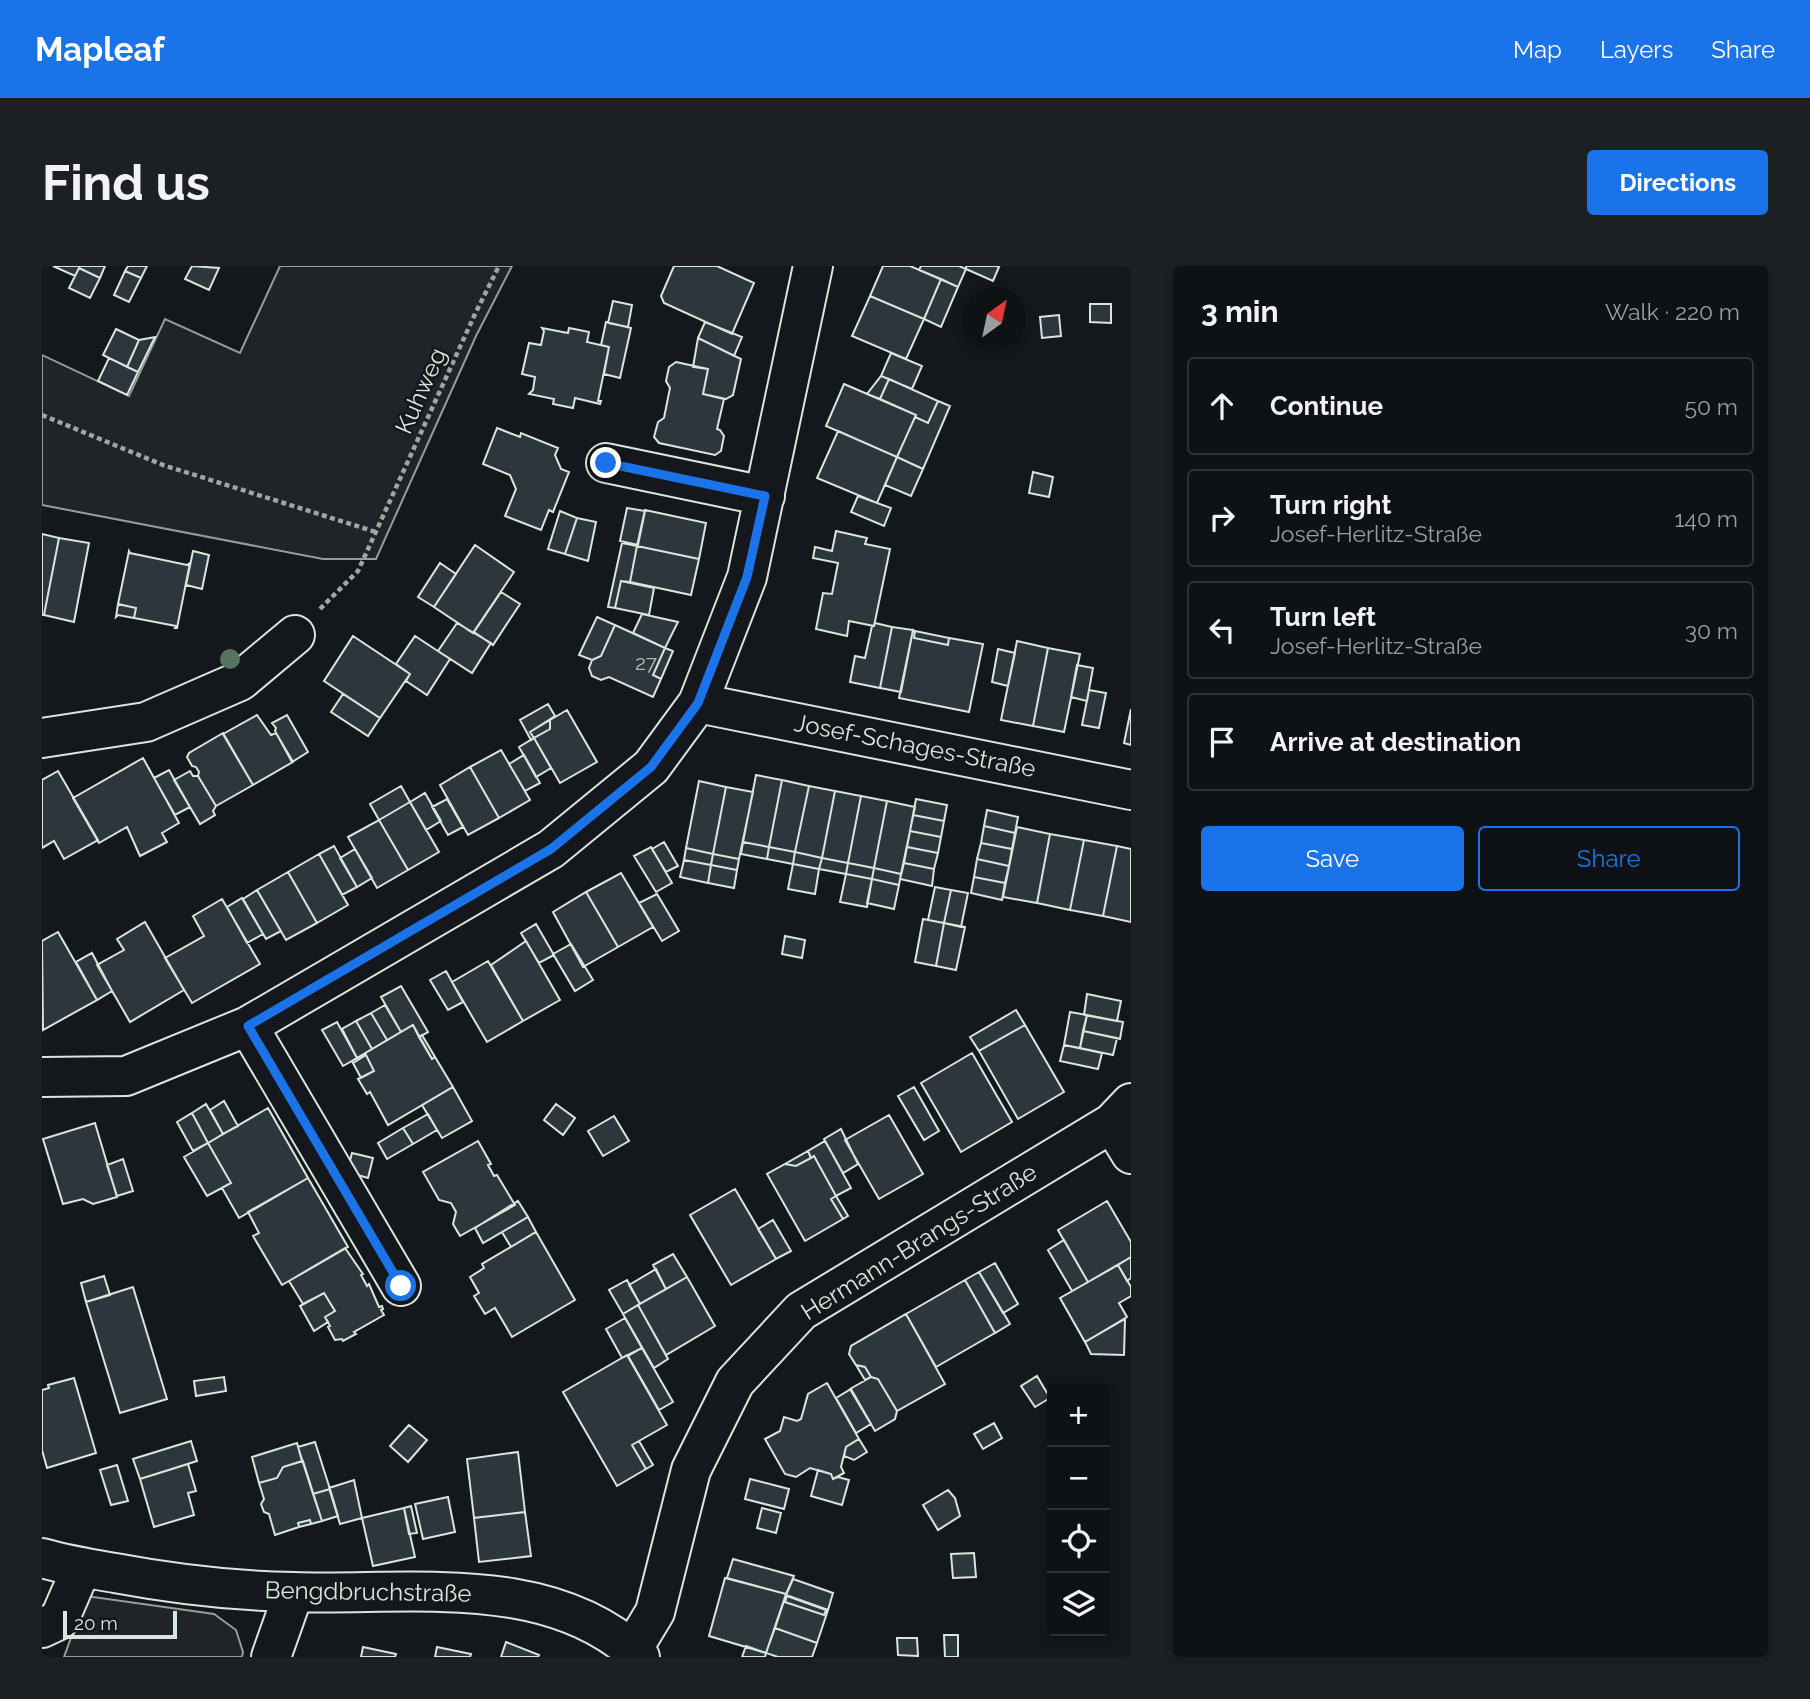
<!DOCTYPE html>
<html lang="en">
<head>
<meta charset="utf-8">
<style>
  :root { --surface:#0f1215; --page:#1d2022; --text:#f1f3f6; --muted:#9b9ea0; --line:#2f3234; --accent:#1a73e8 }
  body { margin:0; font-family:Raleway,sans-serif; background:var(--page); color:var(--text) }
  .controls { position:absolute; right:21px; bottom:21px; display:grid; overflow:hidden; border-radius:7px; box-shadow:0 4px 10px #0003 }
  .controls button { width:63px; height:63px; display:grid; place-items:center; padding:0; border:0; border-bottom:2px solid var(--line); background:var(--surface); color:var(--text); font:35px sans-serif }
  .compass { position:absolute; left:921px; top:21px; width:63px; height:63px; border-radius:50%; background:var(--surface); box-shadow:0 4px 10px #0003; rotate:33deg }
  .scale { position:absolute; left:21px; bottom:18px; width:114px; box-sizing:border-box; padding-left:7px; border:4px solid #d8e6dc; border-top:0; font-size:19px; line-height:24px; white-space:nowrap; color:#d8e6dc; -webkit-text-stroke:5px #14181c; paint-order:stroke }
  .stop { position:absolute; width:21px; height:21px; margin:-16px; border:5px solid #1a73e8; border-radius:50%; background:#fff }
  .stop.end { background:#1a73e8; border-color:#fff; box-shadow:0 2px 7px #0008 }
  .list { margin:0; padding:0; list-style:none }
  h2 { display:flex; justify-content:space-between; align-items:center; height:91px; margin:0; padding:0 28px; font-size:30px }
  h2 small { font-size:23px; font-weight:400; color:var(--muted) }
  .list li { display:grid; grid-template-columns:46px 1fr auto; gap:21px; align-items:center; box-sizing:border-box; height:98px; margin:0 14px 14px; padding:0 14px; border:2px solid var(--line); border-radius:7px }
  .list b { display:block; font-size:26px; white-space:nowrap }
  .list p { margin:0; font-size:23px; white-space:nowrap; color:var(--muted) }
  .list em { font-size:23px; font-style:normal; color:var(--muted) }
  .actions { display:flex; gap:14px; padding:21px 28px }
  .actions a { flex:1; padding:16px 0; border:2px solid var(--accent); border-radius:7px; text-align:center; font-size:24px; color:var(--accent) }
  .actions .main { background:var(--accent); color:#fff }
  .icon { flex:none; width:38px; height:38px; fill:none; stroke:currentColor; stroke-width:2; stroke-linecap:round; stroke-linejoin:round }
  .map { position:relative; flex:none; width:1089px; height:1391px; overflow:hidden; border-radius:7px }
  header { display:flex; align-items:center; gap:42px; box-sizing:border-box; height:98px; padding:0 35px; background:var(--accent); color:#fff }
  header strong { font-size:33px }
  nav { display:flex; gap:38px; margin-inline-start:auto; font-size:24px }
  .intro { display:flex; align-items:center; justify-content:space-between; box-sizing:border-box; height:168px; padding:0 42px }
  h1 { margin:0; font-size:49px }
  .button { padding:18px 32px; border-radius:7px; background:var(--accent); color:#fff; font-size:24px; font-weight:700 }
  main { display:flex; gap:42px; padding:0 42px }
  aside { flex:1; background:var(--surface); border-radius:7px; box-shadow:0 4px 10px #0003 }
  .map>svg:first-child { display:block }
  .green { fill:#202428; stroke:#939e99; stroke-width:2 }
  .building { fill:#2c363c; stroke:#d8e6dc; stroke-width:2 }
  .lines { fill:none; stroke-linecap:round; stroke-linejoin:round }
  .minor-casing { stroke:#d8e6dc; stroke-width:42 }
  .path { stroke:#9da8a2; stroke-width:4.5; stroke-dasharray:5 3.5; stroke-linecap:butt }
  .minor { stroke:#14181c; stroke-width:38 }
  .tree { fill:#55745f }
  .route { stroke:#1a73e8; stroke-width:9 }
  .labels { text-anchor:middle; stroke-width:5; stroke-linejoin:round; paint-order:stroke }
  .number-label { font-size:21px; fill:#adbab4 }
  .street-label { font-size:24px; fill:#d8e6dc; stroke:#14181c }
</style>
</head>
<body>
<header>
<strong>Mapleaf</strong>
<nav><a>Map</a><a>Layers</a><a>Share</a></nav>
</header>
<div class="intro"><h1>Find us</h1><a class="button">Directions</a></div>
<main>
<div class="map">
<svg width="1089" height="1391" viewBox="0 0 1089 1391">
  <rect width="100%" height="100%" fill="#14181c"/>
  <path class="green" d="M238,0H470L434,70L334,293H281L0,239V89L87,130L123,53L198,87Z
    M44,1330L172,1348L194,1364L201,1386L200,1391H22Z"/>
  <path class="building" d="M11,0H63L58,12L37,2L33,10Z
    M86,0H105L99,12L83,5Z
    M150,0L177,2L167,24L143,13Z
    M632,0H675L712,17L690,68L622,37L619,30Z
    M841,0H868L899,13L882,53L828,30Z
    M879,0H917L924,3L916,21L877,4Z
    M924,0H954L957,1L951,15L924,3Z
    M37,2L58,12L48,32L27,22Z
    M83,5L99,12L87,36L72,29Z
    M899,13L916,21L899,61L882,53Z
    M828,30L882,53L864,93L810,70Z
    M571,35L590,39L586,61L566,57Z
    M1048,38H1069V57L1048,56Z
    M1017,49L1019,70L1000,72L998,51Z
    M564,56L589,62L578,112L562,108L567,81L559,79Z
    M663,56L700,71L692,90L656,72Z
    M500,62L526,67L527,62L547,66L545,76L567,81L556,135H559L558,138L533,132L531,142L511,138L512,133L487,128L491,124L493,111L480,108L487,77L499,79L502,65Z
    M74,63L97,74L85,101L61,89Z
    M113,71L96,106L85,101L97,74Z
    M656,72L699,93L691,129L684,133L661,128L666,103L651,101Z
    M849,87L880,100L870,123L839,110Z
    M67,92L96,106L85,129L56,115Z
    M634,96L666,103L661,128L682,133L675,163L678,164L682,170L679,185L673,189L617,177L612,171L616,156L622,152L628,122L624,115L627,101Z
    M839,110L847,113L838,133L825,128Z
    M847,113L896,135L886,157L873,151L874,149L838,133Z
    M802,118L874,149L855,191L784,160Z
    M896,135L908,140L881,203L855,191L873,151L886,157Z
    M455,162L478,171L479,167L516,182L513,189L519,203L527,206L511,246L507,244L499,264L463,250L474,223L468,209L441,198Z
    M796,165L855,191L835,237L775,212Z
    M855,191L881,203L869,230L843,219Z
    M991,206L1011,211L1007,231L987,227Z
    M816,230L849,242L842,260L809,246Z
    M585,242L603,245L596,279L578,275Z
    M603,244L664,257L657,293L595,280Z
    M518,245L535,252L523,288L506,283Z
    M535,252L554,256L546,295L523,288Z
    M794,265L825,272L823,278L848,283L832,360L807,355L805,370L774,363L781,327L790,328L796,297L771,292L773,281L790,285Z
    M0,268L17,272L2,349H0Z
    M17,272L47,277L32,356L2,349Z
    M580,277L595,280L588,316L579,315L573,342L566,341Z
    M433,279L472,306L431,367L392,341Z
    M595,280L657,293L649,329L588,316Z
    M87,285L88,287L145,299L148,297L135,362H133L134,360L92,352L94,342L76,338Z
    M151,285L167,289L160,323L144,319Z
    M398,297L414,308L392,341L376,331Z
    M579,315L612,322L607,349L573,342Z
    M459,326L478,338L451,379L432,366Z
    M76,338L94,342L92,352L76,349L74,351Z
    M600,348L636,356L623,382L591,367Z
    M555,351L573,359L559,390L550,394L537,389Z
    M415,357L449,377L430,407L396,385Z
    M833,357L850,361L838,422L808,416L813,390L823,392L830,360H832Z
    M573,359L623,382L611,409L619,413L611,431L567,411L559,414L550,410L547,402L550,394L559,390Z
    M850,361L871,364L859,426L838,422Z
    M871,364L873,365L872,372L906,379L907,372L941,378L927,446L857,432Z
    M873,365L907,372L906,379L872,372Z
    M311,370L368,408L338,452L282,415Z
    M373,370L408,393L385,429L364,415L368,408L354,398Z
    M975,375L1006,382L991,460L959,454Z
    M623,382L631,385L619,413L611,409Z
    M1006,382L1038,388L1022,466L991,460Z
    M956,383L973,387L966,420L950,416Z
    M1035,399L1051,402L1045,435L1029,431Z
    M1047,424L1064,427L1057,462L1040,459Z
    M301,428L338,452L326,470L289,446Z
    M506,438L513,450L488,466L492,472L489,474L478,454Z
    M1089,443V479L1082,477Z
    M525,444L555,496L518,517L492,472L508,463V454Z
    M215,449L229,469L234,467L251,496L211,519L181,468Z
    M245,449L266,486L250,496L233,465L234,462L230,457Z
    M508,454V463L492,472L488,466Z
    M181,467L211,519L174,540L156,510L157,506L154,501L150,500L145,491L147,487Z
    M492,472L509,502L494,511L477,481Z
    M459,484L488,534L457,552L428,501Z
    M482,489L498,517L483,525L467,498Z
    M101,492L137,557L120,567L125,576L98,590L85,561L57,577L31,532Z
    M428,501L457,552L426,569L398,519Z
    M127,504L148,541L133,549L112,512Z
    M16,505L56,574L22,593L12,575L0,582V514Z
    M148,505L151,510H156L174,540L171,545L173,549L158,558L132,514Z
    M714,509L740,514L727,581L701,576Z
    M740,514L767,520L753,586L727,581Z
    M657,515L684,521L671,588L644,582Z
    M359,520L368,536L337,554L328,538Z
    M767,520L793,525L780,592L753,586Z
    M684,521L711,526L697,593L671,588Z
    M793,525L819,530L806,597L780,592Z
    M383,527L399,555L384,564L368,536Z
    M819,530L845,535L832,602L806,597Z
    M405,533L421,561L406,569L390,541Z
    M874,533L905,539L902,555L871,549Z
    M845,535L873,541L859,608L832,602Z
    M368,536L397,586L366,604L337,554Z
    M945,544L976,551L973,567L942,560Z
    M871,549L902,555L899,571L868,565Z
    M337,554L366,604L335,622L306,571Z
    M942,560L973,567L970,583L939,577Z
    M975,561L1008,568L995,637L961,631Z
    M868,565L899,571L896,587L865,581Z
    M1008,568L1042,574L1028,644L995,637Z
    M1042,574L1075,580L1061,650L1028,644Z
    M622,576L636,600L624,606L610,583Z
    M701,576L727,581L725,593L699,588Z
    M939,577L970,583L967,600L935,593Z
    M292,580L315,621L300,629L277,588Z
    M1075,580L1089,583V656L1061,650Z
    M609,581L630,617L614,626L592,590Z
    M727,581L753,586L751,598L725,593Z
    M865,581L896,587L892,603L862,597Z
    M644,582L671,588L669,599L642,594Z
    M313,583L330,612L315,621L298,592Z
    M753,586L780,592L777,603L751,598Z
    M277,588L306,639L275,657L246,606Z
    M671,588L697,593L695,604L669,599Z
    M780,592L806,597L804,608L777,603Z
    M935,593L967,600L963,617L932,611Z
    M642,594L669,599L666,617L638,611Z
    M806,597L832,602L830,613L804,608Z
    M862,597L892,603L890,620L858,613Z
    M751,598L777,603L773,628L746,623Z
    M669,599L695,604L692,622L666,617Z
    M832,602L859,608L857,619L830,613Z
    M246,606L275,657L244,674L215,624Z
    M579,607L611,661L576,681L544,626Z
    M804,608L830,613L825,641L798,636Z
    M932,611L963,617L960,634L929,627Z
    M830,613L857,619L852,643L825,637Z
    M893,621L909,624L902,657L886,654Z
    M215,624L239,665L224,673L201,633Z
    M909,624L926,627L919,661L902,657Z
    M544,626L576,681L541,701L511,646Z
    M615,628L637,665L620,675L597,637Z
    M200,632L221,668L205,677L185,641Z
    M180,633L218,698L150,737L123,692L162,670L151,650Z
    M881,653L902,657L894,700L873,696Z
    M103,656L142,724L88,756L55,699L82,684L75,673Z
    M902,657L923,661L914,704L894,700Z
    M494,658L512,689L497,697L479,667Z
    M16,666L55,734L1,764L0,675Z
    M743,670L763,674L760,692L740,688Z
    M484,675L518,734L481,755L449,699Z
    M529,678L551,714L533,725L511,688Z
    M50,687L70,725L55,734L34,696Z
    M446,695L481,755L445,776L410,716Z
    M404,705L421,736L406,744L388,714Z
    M359,720L386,766L377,771L371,759L359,766L339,731Z
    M1045,728L1079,735L1075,755L1042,749Z
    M343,739L359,766L345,774L329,747Z
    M974,744L983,759L937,785L928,771Z
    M1028,746L1045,749L1038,782L1022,779Z
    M329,747L345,774L330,783L314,755Z
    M1045,749L1081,756L1078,773L1041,765Z
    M314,755L330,783L315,792L300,763Z
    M295,756L315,792L301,800L280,764Z
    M371,759L390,793L393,791L411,821L346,859L328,826L325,828L316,813L332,805L324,789L311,797L310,795Z
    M983,759L1022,826L976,853L937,785Z
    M1041,765L1075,772L1071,789L1038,782Z
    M380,769L393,791L390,793L377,771Z
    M1022,779L1060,787L1056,803L1018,795Z
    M930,787L970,856L919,886L879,817Z
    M324,789L332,805L319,812L311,797Z
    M411,821L430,855L400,872L380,839Z
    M872,821L897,865L882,874L856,830Z
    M182,835L196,860L181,868L168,844Z
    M164,838L181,868L166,877L150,847Z
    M514,838L533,852L521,869L502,854Z
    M226,842L266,912L197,952L180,922L189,917L166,877Z
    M150,847L166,877L151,885L135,856Z
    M386,848L395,864L371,878L361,862Z
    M847,849L881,908L837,933L803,874Z
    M572,850L587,875L561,890L546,865Z
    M53,857L75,931L51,938L41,933L21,938L1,873Z
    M361,862L371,878L345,893L336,877Z
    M799,863L816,898L801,907L782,873Z
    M436,875L449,898L446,899L452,910L455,909L473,939L418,970L411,958L414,946L409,937L397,934L381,906Z
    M783,875L809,922L794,930L772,890L769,892L766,885Z
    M166,877L189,917L165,930L142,891Z
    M766,885L769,892L754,900L743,898Z
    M310,887L331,892L326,912L305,906Z
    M772,890L794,930L789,933L801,953L763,975L725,908L743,898L754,900Z
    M81,893L91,925L75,930L65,899Z
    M266,912L306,981L240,1019L211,970L217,967L206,946Z
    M693,923L734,993L689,1019L648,949Z
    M794,930L806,950L801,953L789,933Z
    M476,935L486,951L441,977L433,962Z
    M1065,935L1089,976V991L1046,1016L1016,964Z
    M486,951L494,966L469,981L460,966Z
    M731,954L749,985L734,993L716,963Z
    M494,966L533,1034L470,1071L453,1042L443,1048L432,1030L437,1027L428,1011L442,1002L440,998Z
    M1022,974L1046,1016L1030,1025L1006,984Z
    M303,982L321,1008L319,1009L325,1020L327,1018L337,1041L340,1040L341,1043L339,1044L342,1049L312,1066L314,1068L301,1075L300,1073L293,1074L286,1061L288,1060L283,1051L293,1045L282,1027L261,1038L247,1015Z
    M631,988L645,1011L624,1023L611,999Z
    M1089,991V1012L1085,1015L1076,999Z
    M953,997L976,1038L961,1047L937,1006Z
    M1076,999L1089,1021V1030L1077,1037L1085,1051L1043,1076L1018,1032Z
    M614,1003L624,1023L598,1038L587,1019Z
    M937,1006L968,1058L953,1067L923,1014Z
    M62,1010L68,1029L44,1036L39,1017Z
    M645,1011L673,1060L624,1089L596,1039Z
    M585,1014L598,1038L581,1048L567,1024Z
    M923,1014L953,1067L894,1101L864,1048Z
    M91,1021L125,1133L78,1147L44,1036Z
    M282,1027L293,1045L283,1051L286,1056L272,1065L258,1040Z
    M596,1039L626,1093L612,1102L581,1048Z
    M864,1048L903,1118L855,1145L836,1113L829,1111L823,1101L814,1099L807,1088L809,1080Z
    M583,1052L600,1082L580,1092L564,1063Z
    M1083,1053L1082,1089L1049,1088L1043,1076Z
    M600,1082L631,1136L617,1144L586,1090Z
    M585,1089L625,1159L590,1179L604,1203L575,1220L521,1126Z
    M814,1099L823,1101L829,1111L823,1114Z
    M995,1110L1008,1132L993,1141L979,1120Z
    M182,1111L184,1125L154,1130L152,1115Z
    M829,1111L836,1113L855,1145L853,1153L833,1165L808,1123Z
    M32,1112L54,1187L5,1202L0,1184V1124L7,1122L6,1119Z
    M785,1117L817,1173L804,1181L799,1201L802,1207L791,1213L789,1208L768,1202L754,1211L743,1208L723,1173L738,1165L742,1151L755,1155L759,1153L766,1128Z
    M809,1123L829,1158L814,1167L794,1132Z
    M952,1157L960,1172L941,1183L932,1168Z
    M367,1159L385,1174L366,1196L348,1180Z
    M817,1173L825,1186L812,1194L802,1190L804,1181Z
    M149,1175L155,1195L98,1213L91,1193Z
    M597,1175L611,1199L604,1203L590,1179Z
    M273,1176L288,1223L271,1228L256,1181Z
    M255,1177L260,1195L241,1201L235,1212L217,1217L210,1191Z
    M476,1186L483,1246L432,1252L425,1193Z
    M261,1195L280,1255L269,1258L268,1254L256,1257L257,1261L233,1269L227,1248L222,1246L219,1238L222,1233L217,1217L235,1212L241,1201Z
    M146,1198L154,1225L146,1227L152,1249L112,1261L98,1213Z
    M75,1199L86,1235L69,1239L58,1204Z
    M776,1204L789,1208L791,1213L796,1211L807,1214L800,1239L769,1230Z
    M708,1213L747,1223L742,1243L703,1233Z
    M312,1214L320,1252L298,1258L287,1222Z
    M288,1223L296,1250L280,1255L271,1228Z
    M906,1224L913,1232L918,1250L896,1264L881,1239Z
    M406,1231L413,1266L381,1273L373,1238Z
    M369,1240L375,1267L367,1268L362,1242Z
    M362,1242L373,1291L331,1300L320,1252Z
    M720,1242L739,1247L734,1267L715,1262Z
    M483,1246L489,1290L437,1296L432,1252Z
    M268,1254L269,1258L257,1261L256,1257Z
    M932,1287L934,1311L911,1312L909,1288Z
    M691,1293L752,1310L744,1328L685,1312Z
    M683,1312L744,1328L724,1387L667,1370Z
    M751,1313L791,1327L786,1344L744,1329Z
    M744,1329L743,1336L782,1349L784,1344H786L775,1377L733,1362Z
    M745,1330L784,1344L782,1349L743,1336Z
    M733,1362L775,1377L770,1391H736L724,1387Z
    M902,1369H916V1391H903Z
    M855,1372H875L876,1390L856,1389Z
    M464,1376L497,1389L496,1391H459Z
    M704,1380L724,1387L723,1391H700Z
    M321,1381L354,1388L353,1391H319Z
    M395,1381L429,1388L428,1391H393Z"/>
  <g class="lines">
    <defs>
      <path id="minor" d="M564,197L723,230
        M656,437L1089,524
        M0,472L104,456L198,415L253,369
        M206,760L359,1020
        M0,811L84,810L206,760L509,583L609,501L656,437L705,311L771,0
        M1070,857L1089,888
        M0,1292C24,1299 49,1303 73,1307C132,1318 192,1325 252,1326C366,1330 507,1305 598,1391
        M0,1362L17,1354L40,1301
        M590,1384L613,1346L649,1204L693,1116L759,1045L1070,857L1089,837
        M229,1391L252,1326"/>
    </defs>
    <use href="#minor" class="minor-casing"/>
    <path class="path" d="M0,149L121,199L334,266
      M278,343L316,305L433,48L457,0"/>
    <use href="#minor" class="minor"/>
  </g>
  <circle class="tree" cx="188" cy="393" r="10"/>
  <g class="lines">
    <path class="route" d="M359,1020L206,760L509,583L609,501L656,437L705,311L723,230L564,197"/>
  </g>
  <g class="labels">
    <g class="number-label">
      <text x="604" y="404">27</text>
    </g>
    <g class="street-label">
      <text transform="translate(379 125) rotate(-66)" y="8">Kuhweg</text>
      <text transform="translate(873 480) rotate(11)" y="8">Josef-Schages-Straße</text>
      <text transform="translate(877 976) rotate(-32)" y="8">Hermann-Brangs-Straße</text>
      <text transform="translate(326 1326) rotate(1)" y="8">Bengdbruchstraße</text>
    </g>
  </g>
</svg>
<div class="controls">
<button>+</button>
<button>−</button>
<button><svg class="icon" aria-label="locate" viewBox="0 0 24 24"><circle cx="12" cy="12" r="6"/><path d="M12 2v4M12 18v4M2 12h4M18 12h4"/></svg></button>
<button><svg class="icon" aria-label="layers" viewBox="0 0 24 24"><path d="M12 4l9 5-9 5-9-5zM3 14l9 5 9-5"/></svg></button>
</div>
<svg class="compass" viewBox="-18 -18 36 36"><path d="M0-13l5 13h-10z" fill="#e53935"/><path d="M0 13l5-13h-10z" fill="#9b9ea0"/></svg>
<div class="scale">20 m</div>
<div class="stop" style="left:359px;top:1020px"></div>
<div class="stop end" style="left:564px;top:197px"></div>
</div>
<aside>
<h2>3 min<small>Walk · 220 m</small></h2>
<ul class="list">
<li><svg class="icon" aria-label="ahead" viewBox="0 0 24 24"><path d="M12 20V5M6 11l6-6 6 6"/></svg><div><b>Continue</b></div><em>50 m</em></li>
<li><svg class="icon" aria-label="right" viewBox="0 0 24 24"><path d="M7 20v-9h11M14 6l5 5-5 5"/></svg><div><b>Turn right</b><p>Josef-Herlitz-Straße</p></div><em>140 m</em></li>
<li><svg class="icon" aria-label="left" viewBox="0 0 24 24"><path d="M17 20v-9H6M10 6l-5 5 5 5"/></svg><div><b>Turn left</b><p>Josef-Herlitz-Straße</p></div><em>30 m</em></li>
<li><svg class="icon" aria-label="arrive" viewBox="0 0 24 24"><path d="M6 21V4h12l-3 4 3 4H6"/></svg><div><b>Arrive at destination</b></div></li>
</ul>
<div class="actions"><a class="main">Save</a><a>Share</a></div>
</aside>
</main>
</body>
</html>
